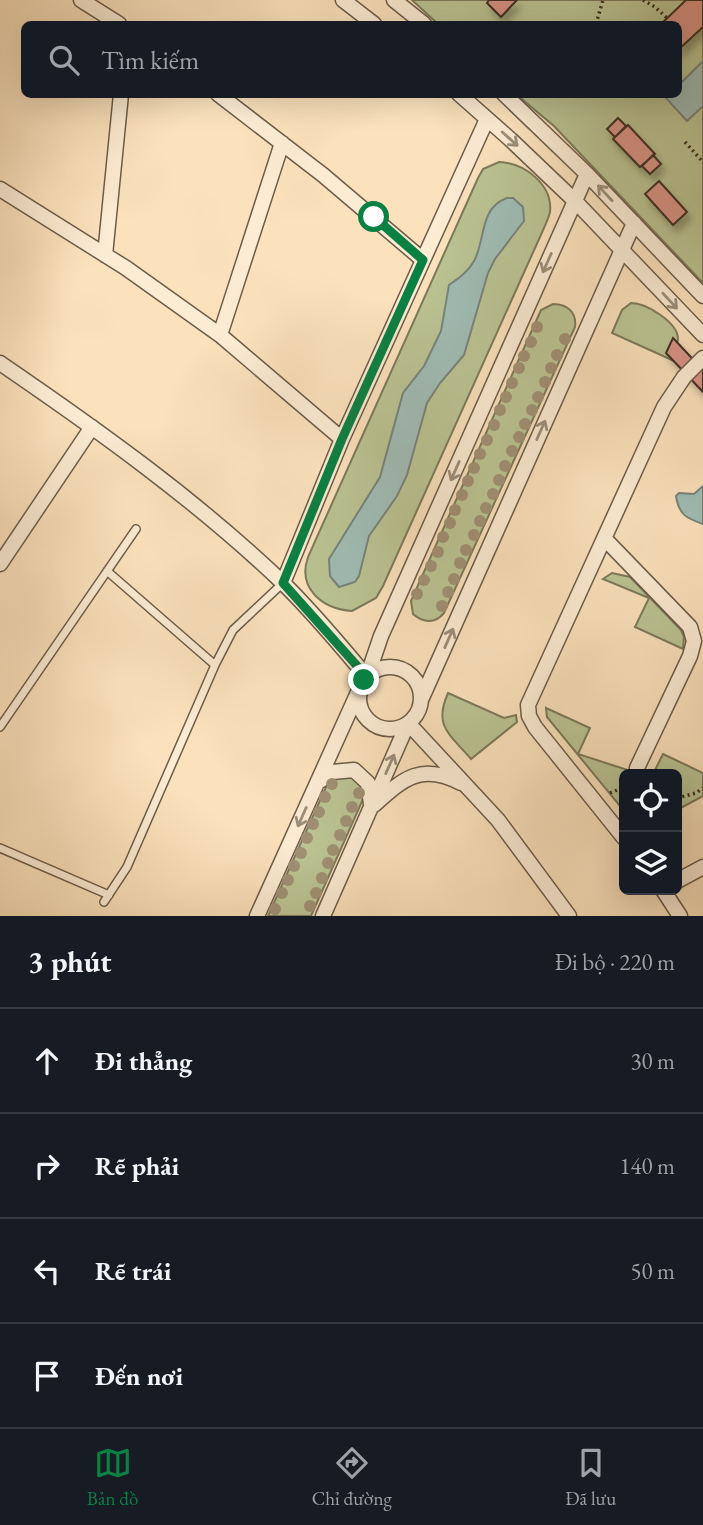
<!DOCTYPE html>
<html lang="vi">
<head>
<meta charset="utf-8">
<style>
  :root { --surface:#171b24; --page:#20242c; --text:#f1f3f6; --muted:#9ea1a6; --line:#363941; --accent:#0b8043 }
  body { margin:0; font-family:"EB Garamond",serif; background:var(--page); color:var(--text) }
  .controls { position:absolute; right:21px; bottom:21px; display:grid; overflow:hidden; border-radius:10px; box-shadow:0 7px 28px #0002 }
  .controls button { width:63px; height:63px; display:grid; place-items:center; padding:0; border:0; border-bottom:2px solid var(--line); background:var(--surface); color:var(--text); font:35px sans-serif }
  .stop { position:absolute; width:21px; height:21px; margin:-16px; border:5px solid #0b8043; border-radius:50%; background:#fff }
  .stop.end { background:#0b8043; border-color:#fff; box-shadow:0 2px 7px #0008 }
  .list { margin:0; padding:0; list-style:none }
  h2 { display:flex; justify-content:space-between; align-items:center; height:91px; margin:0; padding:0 28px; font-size:30px }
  h2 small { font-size:23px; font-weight:400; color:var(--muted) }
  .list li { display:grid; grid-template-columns:46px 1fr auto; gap:21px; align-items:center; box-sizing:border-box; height:105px; padding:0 28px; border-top:2px solid var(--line) }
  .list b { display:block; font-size:26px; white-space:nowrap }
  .list em { font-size:23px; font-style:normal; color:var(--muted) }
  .icon { flex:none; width:38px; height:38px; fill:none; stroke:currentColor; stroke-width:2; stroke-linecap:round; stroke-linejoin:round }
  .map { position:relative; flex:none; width:703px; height:916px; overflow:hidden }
  .search { position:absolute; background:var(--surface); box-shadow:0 7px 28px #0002; left:21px; right:21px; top:21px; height:77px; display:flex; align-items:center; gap:18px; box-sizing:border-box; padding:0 24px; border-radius:10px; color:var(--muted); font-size:26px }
  .sheet { height:511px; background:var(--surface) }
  nav { display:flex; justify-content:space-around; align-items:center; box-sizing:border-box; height:98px; border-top:2px solid var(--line); background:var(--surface); font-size:19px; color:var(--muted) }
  nav a { display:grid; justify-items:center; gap:4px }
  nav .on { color:var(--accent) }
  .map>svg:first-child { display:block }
  .green { fill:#bbc494; stroke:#7c7a5b; stroke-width:2 }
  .water { fill:#a0bdb6; stroke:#78847b; stroke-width:2 }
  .building { fill:#d89386; stroke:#3c2f22; stroke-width:2; filter:url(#shadow) }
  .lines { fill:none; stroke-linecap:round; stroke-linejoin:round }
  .lane-casing { stroke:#6c5c49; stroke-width:10 }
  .street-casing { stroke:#6c5c49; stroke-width:17 }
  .path { stroke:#3c2f22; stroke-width:3.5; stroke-dasharray:2 3.5; stroke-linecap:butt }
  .lane { stroke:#fcecd4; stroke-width:7 }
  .street { stroke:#fcecd4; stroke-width:14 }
  .tree { fill:#a09074 }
  .oneway { stroke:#9c8e7b }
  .route { stroke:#0b8043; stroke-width:9 }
</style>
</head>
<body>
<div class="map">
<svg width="703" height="916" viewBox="0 0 703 916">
  <defs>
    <filter id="shadow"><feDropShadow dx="4" dy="7" stdDeviation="3.5" flood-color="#0004"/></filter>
  </defs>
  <rect width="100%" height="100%" fill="#fbe2bd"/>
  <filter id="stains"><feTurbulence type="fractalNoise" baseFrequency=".00286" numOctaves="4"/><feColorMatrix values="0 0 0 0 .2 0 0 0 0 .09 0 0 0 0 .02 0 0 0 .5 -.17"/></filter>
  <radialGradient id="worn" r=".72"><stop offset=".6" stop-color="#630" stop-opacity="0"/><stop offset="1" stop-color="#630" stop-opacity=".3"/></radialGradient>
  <path class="green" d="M412,0H703V283L554,126L517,95L678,94V24H438Z
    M499,162C524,163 553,184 550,212C549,217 546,223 544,228L383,586L376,598L352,611C323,609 297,589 308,557L478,178L483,169Z
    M631,303C646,303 677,322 678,338C678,345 674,353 672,360L612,333L622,310Z
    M553,304C567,304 577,312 575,327L444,613C435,624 423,623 413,614L411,601L541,310Z
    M612,573L630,577L681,630L684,637L683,649L635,627L649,598L603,579Z
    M448,693L504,718L516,715L517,722L471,759C450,734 433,727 448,693Z
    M546,708L590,728L578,754L640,774H624V811L547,717Z
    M663,754L703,773V796L677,810V774H653Z
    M351,775L361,783L364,797L311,916H268L327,785L332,779Z"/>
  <path class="water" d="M703,61V106L687,121L665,97L668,95L678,94L679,85Z
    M507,198H513L523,207L524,221L495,259L488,273L464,355L440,383L427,403L407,475L397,496L369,536L359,576L355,582L339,587L330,576L329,559L380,477L403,393L424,366L441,331L449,285C459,278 468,272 474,261C486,239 479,208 507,198Z
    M703,486V524C686,518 679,515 676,496L679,493L694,494Z"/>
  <path class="building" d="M489,0H517L501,17L487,3Z
    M686,0H703V27L678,50V24H661Z
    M618,118L626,126L615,137L607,129Z
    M628,125L655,154L640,167L613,139Z
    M653,155L661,164L650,174L642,166Z
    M659,181L687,212L673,225L645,194Z
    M673,338L703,370V392L666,353Z"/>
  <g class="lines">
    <defs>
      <path id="lane" d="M107,571L215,665
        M0,727L136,529
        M0,848L109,895
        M104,902L127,867L215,665L233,630L283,583"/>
      <path id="street" d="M81,0L119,24
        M343,0L374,24
        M394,0L424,24
        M218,94L323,175L423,260
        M459,94L511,140L575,201L703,335
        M504,94L587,174L703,296
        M0,189L126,268L220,335L342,439
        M105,255L121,94
        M220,335L282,143
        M0,363C98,430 196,500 282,582C312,611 340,645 367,677
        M604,538L690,627L694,641L690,656L637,768
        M0,564L92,427
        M283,583L342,439L487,119
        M359 698a31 31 0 1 1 62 0a31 31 0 1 1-62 0Z
        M367,677L381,636L587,174
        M421,700L634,223
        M320,781L332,772L354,770L368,783L371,804
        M374,805C403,779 421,762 461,783
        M624,838L535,727L529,716L528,705L664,407L684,377L703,358
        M677,881L703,867
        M663,890L680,916
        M257,916L360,688
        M323,916L408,723L498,820L569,916"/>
    </defs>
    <use href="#lane" class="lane-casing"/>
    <use href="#street" class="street-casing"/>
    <path class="path" d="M643,0L655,7L667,18
      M596,24L603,0
      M685,142L703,162
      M610,793L624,787
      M677,798L696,793L703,788"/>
    <use href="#lane" class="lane"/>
    <use href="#street" class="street"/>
  </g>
  <g class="tree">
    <circle cx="537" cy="327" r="6"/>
    <circle cx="565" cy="339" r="6"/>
    <circle cx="531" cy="342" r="6"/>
    <circle cx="557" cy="355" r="6"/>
    <circle cx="524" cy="356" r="6"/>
    <circle cx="519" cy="368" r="6"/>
    <circle cx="551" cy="368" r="6"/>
    <circle cx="545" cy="382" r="6"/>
    <circle cx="512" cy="383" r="6"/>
    <circle cx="506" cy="397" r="6"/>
    <circle cx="538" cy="397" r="6"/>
    <circle cx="500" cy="410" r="6"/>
    <circle cx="532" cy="410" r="6"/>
    <circle cx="525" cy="424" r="6"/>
    <circle cx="494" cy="425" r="6"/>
    <circle cx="519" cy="437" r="6"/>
    <circle cx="487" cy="440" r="6"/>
    <circle cx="512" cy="451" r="6"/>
    <circle cx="480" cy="454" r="6"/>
    <circle cx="505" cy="466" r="6"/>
    <circle cx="474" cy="468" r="6"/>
    <circle cx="499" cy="480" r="6"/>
    <circle cx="468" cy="481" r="6"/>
    <circle cx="493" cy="494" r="6"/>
    <circle cx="462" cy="495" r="6"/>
    <circle cx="486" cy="508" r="6"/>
    <circle cx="455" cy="510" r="6"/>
    <circle cx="480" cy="521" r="6"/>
    <circle cx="450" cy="523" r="6"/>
    <circle cx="474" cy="535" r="6"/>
    <circle cx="443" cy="537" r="6"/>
    <circle cx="466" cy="550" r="6"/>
    <circle cx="438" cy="552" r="6"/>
    <circle cx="460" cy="563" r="6"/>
    <circle cx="431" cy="566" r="6"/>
    <circle cx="454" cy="579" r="6"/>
    <circle cx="424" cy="580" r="6"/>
    <circle cx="448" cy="592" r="6"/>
    <circle cx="417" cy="594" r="6"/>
    <circle cx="442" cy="606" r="6"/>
    <circle cx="332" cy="784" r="6"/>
    <circle cx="359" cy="793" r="6"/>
    <circle cx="325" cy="797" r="6"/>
    <circle cx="352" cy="807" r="6"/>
    <circle cx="319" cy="812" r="6"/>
    <circle cx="346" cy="821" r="6"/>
    <circle cx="313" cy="824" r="6"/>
    <circle cx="340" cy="835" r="6"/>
    <circle cx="307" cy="838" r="6"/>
    <circle cx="333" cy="850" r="6"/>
    <circle cx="301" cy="853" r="6"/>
    <circle cx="328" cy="863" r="6"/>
    <circle cx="294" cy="866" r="6"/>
    <circle cx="322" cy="878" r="6"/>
    <circle cx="288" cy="880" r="6"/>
    <circle cx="282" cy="893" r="6"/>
    <circle cx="316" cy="893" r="6"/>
    <circle cx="310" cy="906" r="6"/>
    <circle cx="275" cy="909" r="6"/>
  </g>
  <defs><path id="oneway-shaft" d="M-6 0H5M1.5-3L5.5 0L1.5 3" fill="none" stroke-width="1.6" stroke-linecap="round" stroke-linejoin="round" transform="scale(1.75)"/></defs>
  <g class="oneway">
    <use href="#oneway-shaft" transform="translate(510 139) rotate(42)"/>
    <use href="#oneway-shaft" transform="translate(605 193) rotate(-133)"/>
    <use href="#oneway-shaft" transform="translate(547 263) rotate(114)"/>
    <use href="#oneway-shaft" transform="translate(670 301) rotate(47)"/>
    <use href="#oneway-shaft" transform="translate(541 430) rotate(-66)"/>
    <use href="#oneway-shaft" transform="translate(455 471) rotate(114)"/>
    <use href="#oneway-shaft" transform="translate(449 638) rotate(-66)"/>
    <use href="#oneway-shaft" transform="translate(390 764) rotate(-66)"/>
    <use href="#oneway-shaft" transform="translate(302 817) rotate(114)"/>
  </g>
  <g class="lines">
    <path class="route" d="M364,680L367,677L283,583L342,439L423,260L374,217"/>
  </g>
  <rect width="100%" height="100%" filter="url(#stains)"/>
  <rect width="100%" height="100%" fill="url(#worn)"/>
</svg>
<div class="controls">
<button><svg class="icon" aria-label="locate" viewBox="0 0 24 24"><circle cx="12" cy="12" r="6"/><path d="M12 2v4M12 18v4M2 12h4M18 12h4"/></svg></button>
<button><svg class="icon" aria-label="layers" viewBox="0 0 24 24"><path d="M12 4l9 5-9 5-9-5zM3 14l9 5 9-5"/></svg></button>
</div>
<div class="stop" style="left:374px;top:217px"></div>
<div class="stop end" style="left:364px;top:680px"></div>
<div class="search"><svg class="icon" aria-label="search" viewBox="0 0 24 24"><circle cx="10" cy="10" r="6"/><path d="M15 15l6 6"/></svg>Tìm kiếm</div>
</div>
<section class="sheet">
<h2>3 phút<small>Đi bộ · 220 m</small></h2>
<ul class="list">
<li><svg class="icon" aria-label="ahead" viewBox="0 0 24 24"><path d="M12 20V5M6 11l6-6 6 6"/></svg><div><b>Đi thẳng</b></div><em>30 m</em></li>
<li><svg class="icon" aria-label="right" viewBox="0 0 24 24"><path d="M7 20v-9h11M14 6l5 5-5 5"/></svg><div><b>Rẽ phải</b></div><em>140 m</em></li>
<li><svg class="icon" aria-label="left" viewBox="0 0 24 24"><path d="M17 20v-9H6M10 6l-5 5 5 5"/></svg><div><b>Rẽ trái</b></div><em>50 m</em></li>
<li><svg class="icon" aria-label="arrive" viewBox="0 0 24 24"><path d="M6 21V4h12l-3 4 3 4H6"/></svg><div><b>Đến nơi</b></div></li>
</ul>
</section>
<nav>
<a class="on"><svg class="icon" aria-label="map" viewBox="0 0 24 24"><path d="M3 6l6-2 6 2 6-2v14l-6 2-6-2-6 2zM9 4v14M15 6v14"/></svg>Bản đồ</a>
<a><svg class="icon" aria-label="directions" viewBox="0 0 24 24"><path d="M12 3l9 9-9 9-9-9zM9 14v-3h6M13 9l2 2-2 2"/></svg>Chỉ đường</a>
<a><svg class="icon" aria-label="saved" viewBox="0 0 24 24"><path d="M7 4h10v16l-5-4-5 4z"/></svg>Đã lưu</a>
</nav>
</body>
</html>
